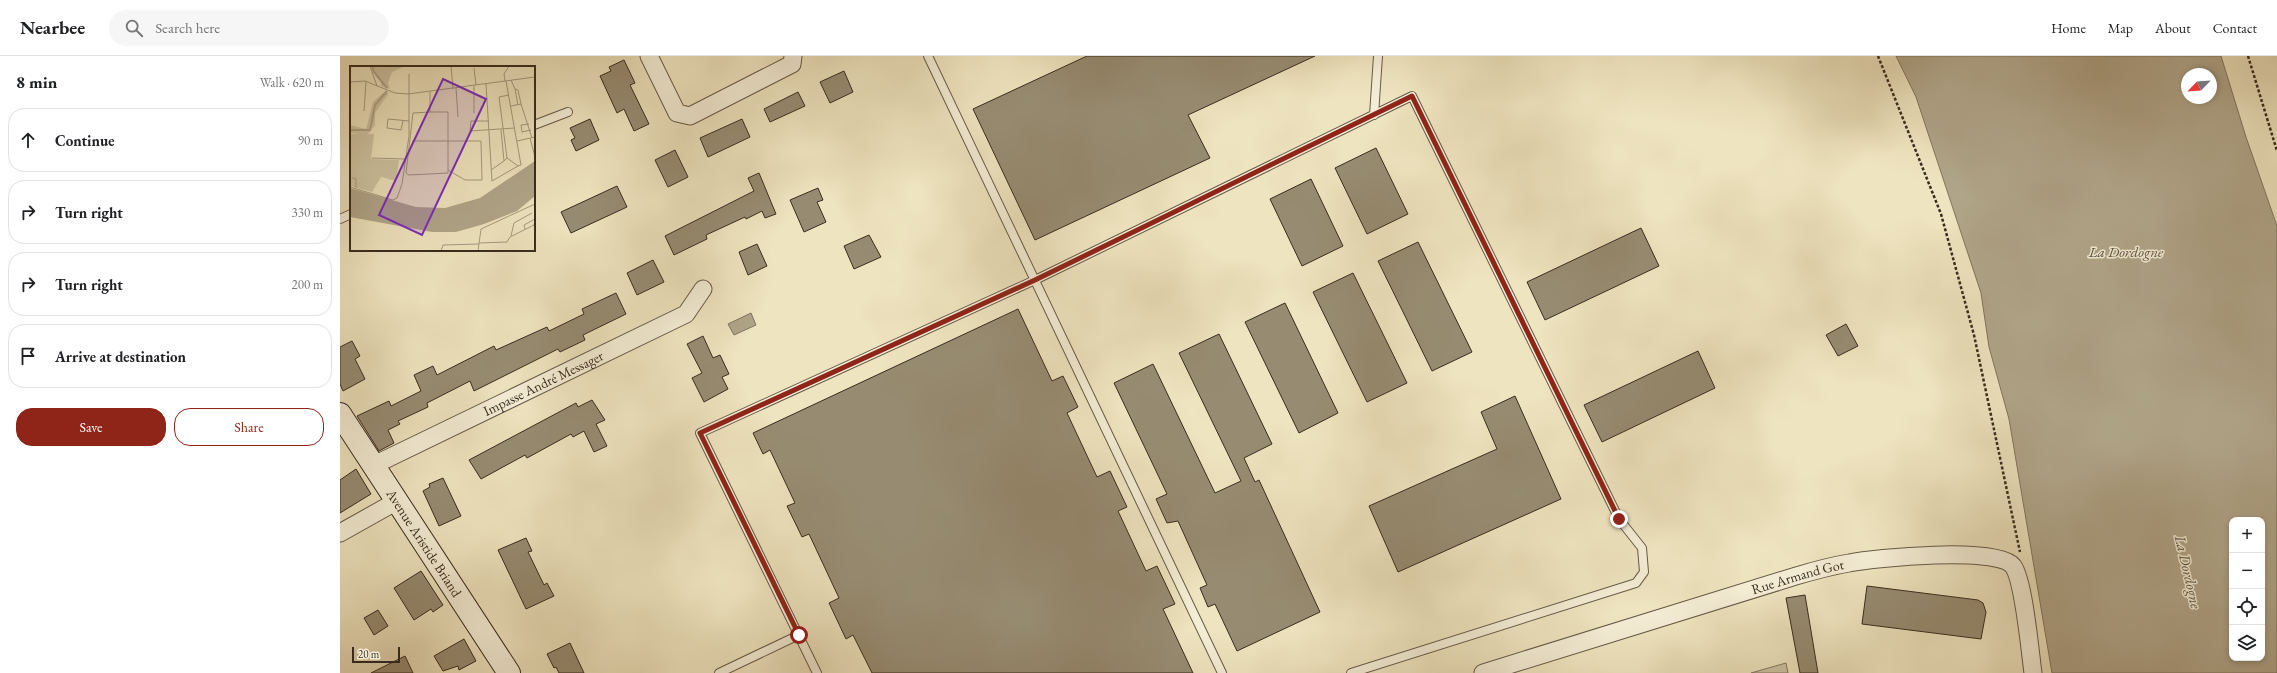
<!DOCTYPE html>
<html lang="en">
<head>
<meta charset="utf-8">
<style>
  :root { --surface:#fff; --page:#f6f6f6; --text:#202124; --muted:#757577; --line:#e0e0e0; --accent:#8f2418 }
  body { margin:0; font-family:"EB Garamond",serif; background:var(--page); color:var(--text) }
  .controls { position:absolute; right:12px; bottom:12px; display:grid; overflow:hidden; border-radius:8px; box-shadow:0 2px 6px #0003 }
  .controls button { width:36px; height:36px; display:grid; place-items:center; padding:0; border:0; border-bottom:1px solid var(--line); background:var(--surface); color:var(--text); font:20px sans-serif }
  .compass { position:absolute; left:1841px; top:12px; width:36px; height:36px; border-radius:50%; background:var(--surface); box-shadow:0 2px 6px #0003; rotate:245deg }
  .scale { position:absolute; left:12px; bottom:10px; width:48px; box-sizing:border-box; padding-left:4px; border:2px solid #382c1f; border-top:0; font-size:11px; line-height:14px; white-space:nowrap; color:#382c1f; -webkit-text-stroke:3px #f4edd5; paint-order:stroke }
  .stop { position:absolute; width:12px; height:12px; margin:-9px; border:3px solid #8f2418; border-radius:50%; background:#fff }
  .stop.end { background:#8f2418; border-color:#fff; box-shadow:0 1px 4px #0008 }
  .list { margin:0; padding:0; list-style:none }
  h2 { display:flex; justify-content:space-between; align-items:center; height:52px; margin:0; padding:0 16px; font-size:17px }
  h2 small { font-size:13px; font-weight:400; color:var(--muted) }
  .list li { display:grid; grid-template-columns:26px 1fr auto; gap:12px; align-items:center; box-sizing:border-box; height:64px; margin:0 8px 8px; padding:0 8px; border:1px solid var(--line); border-radius:16px }
  .list b { display:block; font-size:15px; white-space:nowrap }
  .list em { font-size:13px; font-style:normal; color:var(--muted) }
  .actions { display:flex; gap:8px; padding:12px 16px }
  .actions a { flex:1; padding:9px 0; border:1px solid var(--accent); border-radius:16px; text-align:center; font-size:14px; color:var(--accent) }
  .actions .main { background:var(--accent); color:#fff }
  .icon { flex:none; width:22px; height:22px; fill:none; stroke:currentColor; stroke-width:2; stroke-linecap:round; stroke-linejoin:round }
  .map { position:relative; flex:none; width:1937px; height:617px; overflow:hidden }
  header { display:flex; align-items:center; gap:24px; box-sizing:border-box; height:56px; padding:0 20px; background:var(--surface); border-bottom:1px solid var(--line) }
  header strong { font-size:19px }
  nav { display:flex; gap:22px; margin-inline-start:auto; font-size:14px }
  .search { width:280px; height:36px; background:var(--page); display:flex; align-items:center; gap:10px; box-sizing:border-box; padding:0 14px; border-radius:22px; color:var(--muted); font-size:15px }
  main { display:flex }
  aside { flex:1; background:var(--surface) }
  .map>svg:first-child { display:block }
  .green { fill:#cfc5a4; stroke:#847862 }
  .water { fill:#b0a589; stroke:#80755f; fill-rule:evenodd }
  .building { fill:#978c72; stroke:#382c1f }
  .lines { fill:none; stroke-linecap:round; stroke-linejoin:round }
  .lane-casing { stroke:#665a47; stroke-width:10 }
  .street-casing { stroke:#665a47; stroke-width:19 }
  .secondary-casing { stroke:#382c1f; stroke-width:24 }
  .path { stroke:#382c1f; stroke-width:2.5; stroke-dasharray:3 2; stroke-linecap:butt }
  .lane { stroke:#f4edd5; stroke-width:8 }
  .street { stroke:#f4edd5; stroke-width:17 }
  .secondary { stroke:#f4edd5; stroke-width:22 }
  .route { stroke:#8f2418; stroke-width:5 }
  .labels { text-anchor:middle; stroke-width:3; stroke-linejoin:round; paint-order:stroke }
  .street-label { font-size:14px; fill:#382c1f; stroke:#f4edd5 }
  .water-label { font-size:15px; font-style:italic; fill:#5c503f; stroke:#f4edd5 }
  .inset-river { fill:none; stroke:#b0a589; stroke-width:2 }
  .inset-road { fill:none; stroke:#a59a7f; stroke-width:1 }
  .view { fill:#7b2cbf; fill-opacity:0.15; stroke:#7b2cbf; stroke-width:2 }
  .inset-edge { fill:none; stroke:#382c1f; stroke-width:2 }
</style>
</head>
<body>
<header>
<strong>Nearbee</strong>
<div class="search"><svg class="icon" aria-label="search" viewBox="0 0 24 24"><circle cx="10" cy="10" r="6"/><path d="M15 15l6 6"/></svg>Search here</div>
<nav><a>Home</a><a>Map</a><a>About</a><a>Contact</a></nav>
</header>
<main>
<aside>
<h2>8 min<small>Walk · 620 m</small></h2>
<ul class="list">
<li><svg class="icon" aria-label="ahead" viewBox="0 0 24 24"><path d="M12 20V5M6 11l6-6 6 6"/></svg><div><b>Continue</b></div><em>90 m</em></li>
<li><svg class="icon" aria-label="right" viewBox="0 0 24 24"><path d="M7 20v-9h11M14 6l5 5-5 5"/></svg><div><b>Turn right</b></div><em>330 m</em></li>
<li><svg class="icon" aria-label="right" viewBox="0 0 24 24"><path d="M7 20v-9h11M14 6l5 5-5 5"/></svg><div><b>Turn right</b></div><em>200 m</em></li>
<li><svg class="icon" aria-label="arrive" viewBox="0 0 24 24"><path d="M6 21V4h12l-3 4 3 4H6"/></svg><div><b>Arrive at destination</b></div></li>
</ul>
<div class="actions"><a class="main">Save</a><a>Share</a></div>
</aside>
<div class="map">
<svg width="1937" height="617" viewBox="0 0 1937 617">
  <rect width="100%" height="100%" fill="#eee4bf"/>
  <filter id="stains"><feTurbulence type="fractalNoise" baseFrequency=".005" numOctaves="4"/><feColorMatrix values="0 0 0 0 .2 0 0 0 0 .09 0 0 0 0 .02 0 0 0 .5 -.17"/></filter>
  <radialGradient id="worn" r=".72"><stop offset=".6" stop-color="#630" stop-opacity="0"/><stop offset="1" stop-color="#630" stop-opacity=".3"/></radialGradient>
  <path class="green" d="M1446,607L1448,617H1411Z"/>
  <path class="water" d="M1556,0H1881L1906,81L1937,170V617H1712L1669,363L1649,291L1641,237L1576,41ZM1847,18H1871V42H1847ZM1892,464H1922V602H1892Z
    M411,257L416,269L394,279L388,268Z"/>
  <path class="building" d="M747,0H975L848,59L870,102L695,184L633,53Z
    M284,4L295,27L290,29L309,68L294,75L284,53L277,57L260,20L271,15L269,11Z
    M504,15L513,36L490,47L480,26Z
    M458,36L465,50L430,66L424,53Z
    M250,63L259,84L236,95L231,84L235,82L230,72Z
    M402,63L410,81L368,101L360,82Z
    M1036,92L1068,158L1027,178L995,112Z
    M335,94L348,121L328,131L315,104Z
    M419,117L436,158L425,162L422,155L406,163L405,161L366,179L367,183L334,199L325,180L414,135L408,122Z
    M971,123L1003,190L962,210L930,143Z
    M277,130L287,151L231,177L221,156Z
    M478,132L483,144L477,146L486,166L464,176L450,144Z
    M1301,172L1319,210L1205,264L1187,226Z
    M529,179L541,201L514,213L504,190Z
    M1078,186L1132,296L1092,315L1038,205Z
    M417,188L427,210L408,219L399,196Z
    M313,204L324,226L297,239L287,217Z
    M1013,217L1067,327L1027,346L973,236Z
    M276,237L286,258L243,279L245,284L220,296L218,293L134,335L130,325L87,347L88,351L58,365L60,368L48,374L54,387L39,395L17,360L49,345L51,350L81,335L74,319L93,310L97,319L154,290L156,294L207,271L209,275L244,258L242,253Z
    M945,247L998,357L959,377L905,266Z
    M678,253L712,325L723,320L738,351L727,357L757,421L770,415L787,451L778,455L806,515L817,510L835,548L823,553L853,617H532L513,579L506,583L489,547L499,542L469,478L462,481L447,450L455,447L430,394L423,398L413,377Z
    M1506,268L1518,290L1498,300L1486,279Z
    M879,278L932,388L904,402L915,426L919,424L980,556L897,595L875,548L868,551L860,532L867,529L838,465L827,467L816,443L827,438L774,327L813,308L875,437L901,425L839,297Z
    M363,280L373,302L380,299L389,318L382,321L388,333L364,346L352,322L362,317L347,288Z
    M12,285L20,300L15,303L25,323L3,335L0,328V291Z
    M1358,295L1375,332L1262,386L1244,349Z
    M1175,340L1221,443L1058,516L1029,450L1157,393L1141,356Z
    M252,344L265,364L256,368L267,390L254,396L244,375L233,381L231,378L187,402L185,399L141,423L129,404L236,347L238,351Z
    M16,413L31,438L0,457V424Z
    M103,422L121,460L99,470L83,435L90,431L89,428Z
    M186,482L192,495L188,496L204,529L207,527L214,540L186,553L158,494Z
    M81,515L103,549L93,556L91,553L74,564L54,532Z
    M1527,530L1638,544L1643,547L1646,556L1641,583L1522,568Z
    M1465,539L1478,617H1460L1446,542Z
    M38,554L48,570L34,579L24,562Z
    M124,583L136,605L119,614L118,610L103,615L94,600Z
    M230,587L244,617H219L216,611L214,612L207,598Z
    M65,600L73,617H31Z"/>
  <g class="lines">
    <defs>
      <path id="lane" d="M588,0L882,617
        M1034,59L1038,0
        M194,69L228,56
        M0,163L11,158
        M379,617L459,579
        M477,617L360,377L695,224L1072,40L1279,463L1302,492L1304,516L1296,527L1011,617"/>
      <g id="street">
        <path d="M309,0L337,57L350,60L452,8L453,0"/>
        <path id="s1" d="M34,409L346,258L363,233"/>
        <path d="M0,477L57,445"/>
        <path id="s2" d="M1143,617L1456,520C1473,515 1491,510 1509,507C1535,502 1657,490 1673,510C1684,525 1690,596 1693,617"/>
      </g>
      <g id="secondary">
        <path id="s3" d="M0,358L169,617"/>
      </g>
    </defs>
    <use href="#lane" class="lane-casing"/>
    <use href="#street" class="street-casing"/>
    <use href="#secondary" class="secondary-casing"/>
    <path class="path" d="M1538,0L1601,158L1634,279L1680,496
      M1908,0L1937,95"/>
    <use href="#lane" class="lane"/>
    <use href="#street" class="street"/>
    <use href="#secondary" class="secondary"/>
  </g>
  <g class="lines">
    <path class="route" d="M459,579L360,377L695,224L1072,40L1279,463"/>
  </g>
  <g class="labels">
    <g class="street-label">
      <text dy="5" stroke="none"><textPath href="#s1" startOffset="188">Impasse André Messager</textPath></text>
      <text dy="5" stroke="none"><textPath href="#s3" startOffset="154">Avenue Aristide Briand</textPath></text>
      <text dy="5" stroke="none"><textPath href="#s2" startOffset="329">Rue Armand Got</textPath></text>
    </g>
    <g class="water-label">
      <text x="1786" y="201">La Dordogne</text>
      <text transform="translate(1848 516) rotate(77)" y="5">La Dordogne</text>
    </g>
  </g>
  <g transform="translate(10 10)">
    <rect width="185" height="185" fill="#eee4bf"/>
    <path d="M22,0H55L42,6L38,17L40,23L31,20V16L27,12ZM33,27H39L25,47V59L18,68H24L21,93L49,94L46,115L31,111L22,126L0,120V68H9L0,67V59L16,63L23,36Z" fill="#cfc5a4"/>
    <path d="M185,95V130L167,145L134,158L106,166H82L0,151V122L66,141L95,142L130,132Z" fill="#b0a589"/>
    <path class="inset-river" d="M22,0L24,6L37,22M0,64H20L25,39L37,25"/>
    <path class="inset-road" d="M20,0L27,20M101,0L103,23M124,2L126,19M161,14L165,23L168,24L171,38M155,15L154,8L159,0M156,15L171,99L168,100L157,92M0,16L15,15L45,27L58,28L185,11M136,18L142,115L168,100M124,20V47M106,22L108,51M165,23L168,39M80,26V46M161,40L171,38L182,72M14,45L16,16M80,46H98V107L59,109L56,107L63,47ZM53,55L51,64L37,62L38,53L59,55M139,55H121L120,65L165,62M179,58L171,59L172,66L181,64M151,64L154,95L157,92L149,31L159,29M180,72L185,91M62,75H131L132,114H115L98,104M167,75L185,71M22,92L55,93M141,104L154,95M2,112L6,113V122M0,121L43,134L47,132L52,118L59,70V8M175,163L174,159L185,153M161,170L164,157L182,147M129,177L157,176L160,171L184,159L185,154M91,185L93,179L129,178M128,185L131,163L185,138"/>
    <path class="view" d="M93,13L136,33L72,169L29,149Z"/>
    <rect width="185" height="185" class="inset-edge"/>
  </g>
  <rect width="100%" height="100%" filter="url(#stains)"/>
  <rect width="100%" height="100%" fill="url(#worn)"/>
</svg>
<div class="controls">
<button>+</button>
<button>−</button>
<button><svg class="icon" aria-label="locate" viewBox="0 0 24 24"><circle cx="12" cy="12" r="6"/><path d="M12 2v4M12 18v4M2 12h4M18 12h4"/></svg></button>
<button><svg class="icon" aria-label="layers" viewBox="0 0 24 24"><path d="M12 4l9 5-9 5-9-5zM3 14l9 5 9-5"/></svg></button>
</div>
<svg class="compass" viewBox="-18 -18 36 36"><path d="M0-13l5 13h-10z" fill="#e53935"/><path d="M0 13l5-13h-10z" fill="#757577"/></svg>
<div class="scale">20 m</div>
<div class="stop" style="left:459px;top:579px"></div>
<div class="stop end" style="left:1279px;top:463px"></div>
</div>
</main>
</body>
</html>
